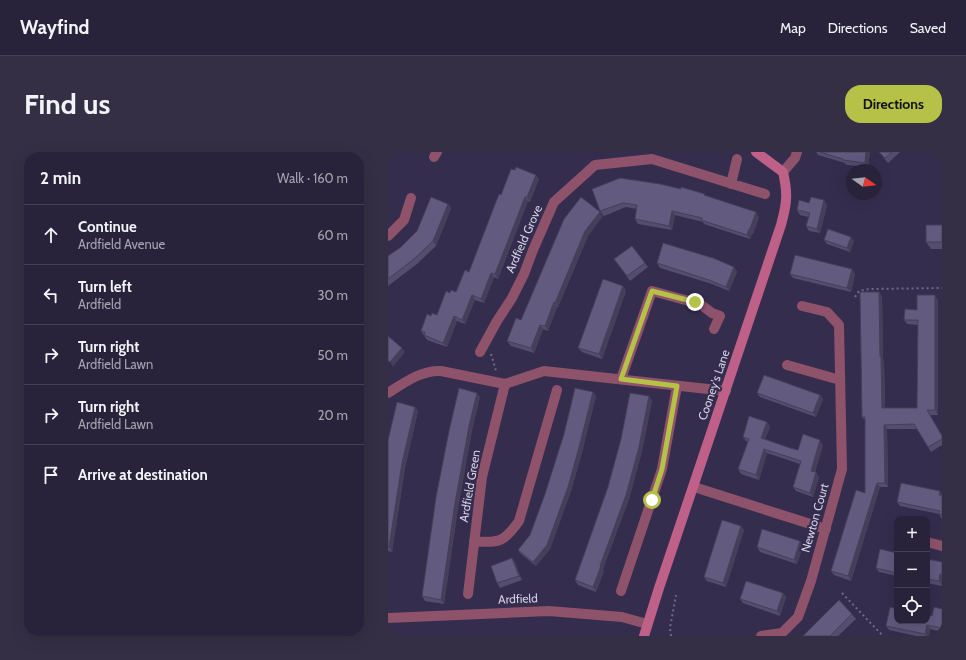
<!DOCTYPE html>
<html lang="en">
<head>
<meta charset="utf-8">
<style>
  :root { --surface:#28223a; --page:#342f45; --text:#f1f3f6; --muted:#a5a4af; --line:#443f54; --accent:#b6c148 }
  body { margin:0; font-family:Cabin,sans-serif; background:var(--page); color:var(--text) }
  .controls { position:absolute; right:12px; bottom:12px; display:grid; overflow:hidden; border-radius:8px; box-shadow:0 4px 16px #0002 }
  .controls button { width:36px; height:36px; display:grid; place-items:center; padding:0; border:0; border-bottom:1px solid var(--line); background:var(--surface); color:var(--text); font:20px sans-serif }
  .compass { position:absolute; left:458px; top:12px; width:36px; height:36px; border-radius:50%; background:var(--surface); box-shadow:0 4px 16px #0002; rotate:105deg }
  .stop { position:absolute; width:12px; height:12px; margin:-9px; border:3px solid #b6c148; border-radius:50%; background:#fff }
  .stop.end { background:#b6c148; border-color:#fff; box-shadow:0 1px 4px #0008 }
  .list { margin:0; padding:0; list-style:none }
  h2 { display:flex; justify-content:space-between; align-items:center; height:52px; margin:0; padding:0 16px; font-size:17px }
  h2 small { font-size:13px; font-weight:400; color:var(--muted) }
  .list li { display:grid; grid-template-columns:26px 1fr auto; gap:12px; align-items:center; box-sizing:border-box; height:60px; padding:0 16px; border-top:1px solid var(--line) }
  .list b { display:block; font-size:15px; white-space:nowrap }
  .list p { margin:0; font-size:13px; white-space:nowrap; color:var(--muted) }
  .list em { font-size:13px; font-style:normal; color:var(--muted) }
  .icon { flex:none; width:22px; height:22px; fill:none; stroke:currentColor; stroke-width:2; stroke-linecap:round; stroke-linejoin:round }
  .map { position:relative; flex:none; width:554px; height:484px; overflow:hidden; border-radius:16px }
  header { display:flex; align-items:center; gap:24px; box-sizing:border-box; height:56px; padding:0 20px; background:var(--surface); border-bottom:1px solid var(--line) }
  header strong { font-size:19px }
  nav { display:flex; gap:22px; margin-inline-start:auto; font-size:14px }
  .intro { display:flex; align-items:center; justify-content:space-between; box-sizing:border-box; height:96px; padding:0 24px }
  h1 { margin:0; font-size:28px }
  .button { padding:10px 18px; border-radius:16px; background:var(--accent); color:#111; font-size:14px; font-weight:700 }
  main { display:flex; gap:24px; padding:0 24px }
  aside { flex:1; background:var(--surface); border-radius:16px; box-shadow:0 4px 16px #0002 }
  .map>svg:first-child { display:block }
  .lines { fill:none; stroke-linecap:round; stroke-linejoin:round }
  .path { stroke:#706986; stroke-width:2; stroke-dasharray:2 3; stroke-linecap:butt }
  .street { stroke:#8e526b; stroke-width:10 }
  .secondary { stroke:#bf6089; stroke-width:10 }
  .wall { fill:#544d6d }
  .shaded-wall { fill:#453f59 }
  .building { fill:#625a7f; stroke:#453f59 }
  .route { stroke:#b6c148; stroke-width:5 }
  .labels { text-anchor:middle; stroke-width:4; stroke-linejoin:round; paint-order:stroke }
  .street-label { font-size:12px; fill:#d5d1e7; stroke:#352d4e }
</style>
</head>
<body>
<header>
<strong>Wayfind</strong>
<nav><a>Map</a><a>Directions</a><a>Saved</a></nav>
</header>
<div class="intro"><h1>Find us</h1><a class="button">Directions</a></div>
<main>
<aside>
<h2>2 min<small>Walk · 160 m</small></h2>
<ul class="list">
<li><svg class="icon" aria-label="ahead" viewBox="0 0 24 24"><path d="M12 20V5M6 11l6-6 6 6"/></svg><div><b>Continue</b><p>Ardfield Avenue</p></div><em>60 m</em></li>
<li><svg class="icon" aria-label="left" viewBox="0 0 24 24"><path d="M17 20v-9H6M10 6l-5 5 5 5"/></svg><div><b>Turn left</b><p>Ardfield</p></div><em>30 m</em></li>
<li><svg class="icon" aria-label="right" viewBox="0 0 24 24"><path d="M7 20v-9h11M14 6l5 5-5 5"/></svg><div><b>Turn right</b><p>Ardfield Lawn</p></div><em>50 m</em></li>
<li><svg class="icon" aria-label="right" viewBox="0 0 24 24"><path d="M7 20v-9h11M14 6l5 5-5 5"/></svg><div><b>Turn right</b><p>Ardfield Lawn</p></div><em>20 m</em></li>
<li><svg class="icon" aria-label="arrive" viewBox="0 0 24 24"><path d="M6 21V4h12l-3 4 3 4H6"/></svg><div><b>Arrive at destination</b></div></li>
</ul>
</aside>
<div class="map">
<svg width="554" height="484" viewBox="0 0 554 484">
  <rect width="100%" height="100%" fill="#352d4e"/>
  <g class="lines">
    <path class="path" d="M467,145L471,139L481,137L554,136
      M103,202L108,219
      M454,441L495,484
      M283,484L282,476L288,443"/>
    <path class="street" d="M46,5L49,0
      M395,20L407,6L409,0
      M343,32L349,7
      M0,84L16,68L23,46
      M92,200L109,169L124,146L136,122L145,98L166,50L207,13L264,7L377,42
      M399,213L452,228
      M233,227L264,139L312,152L324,161L332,164L326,177
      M0,241C16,231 33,218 53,219L117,232L156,219L338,239
      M306,335L438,377
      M86,389C111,392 117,389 131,369L169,238
      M539,390L554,394
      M233,439L274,317L289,234
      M80,442L94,325L117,232
      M0,466L161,459L234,465L259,472
      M373,484L394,481L410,465L423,429L454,317L451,173L439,160L414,154"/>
    <path class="secondary" d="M256,484L271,436L393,73C399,51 400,42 395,20L368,0"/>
  </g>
  <path class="wall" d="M428,0H482L480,15L458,13L457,11L430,3Z
    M491,0H512L500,11Z
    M151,27L142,50L140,49L110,127L106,125L96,151L87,148L77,172L69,169L59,195L39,188L33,179L43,164L49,163L62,141L68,140L81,120L113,43Z
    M204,37L318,44L371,65L365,82L364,81L362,87L316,72L315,70L287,63L284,78L250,72L247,67L249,57L238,55L216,64L212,59Z
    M436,48L439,53L432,81L421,79L418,74L421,65L412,63L409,58L421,51Z
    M60,52L63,56L48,94L29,112L0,134V104L13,95Z
    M215,64L200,84L170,155H169L160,179L155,177L146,201L123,194L119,189L133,168Z
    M554,73V97H543L538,90Z
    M436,88L466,89L462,100L439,92Z
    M244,94L260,115L242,129L226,107Z
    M269,111L346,115L349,120L341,139L324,132L272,116Z
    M464,117L467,122L463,140L405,126L402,122Z
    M235,134L238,139L214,207L194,200L190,196Z
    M491,140L494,145L495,207L496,210L497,256H529L530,173L519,172L516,168L529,158L550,148V263H542L554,283V293L543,300L529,277H499L500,335H492L463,429L446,423L443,419L477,341V268L474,265Z
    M205,240L208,244L193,304L183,339L162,397L148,414L133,402L130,398L142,383Z
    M369,241L432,243L435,247L428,265L372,245Z
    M261,244L264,249L254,299L241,347L215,417L216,419L208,440L190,433L187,428Z
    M92,245L84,278L70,356L56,452L37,449L34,444Z
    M27,255L30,259L17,316L4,400L0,399V288Z
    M379,270L382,275L377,287L402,296L410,298L435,293L427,320L431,325L425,345L408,339L405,335L412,312L379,301L371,328L353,322L350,317L360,290L358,289L355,285Z
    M554,342V367L551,362L512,354L509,350Z
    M353,374L356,378L338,435L319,429L316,425Z
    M412,389L415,394L409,412L372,400L369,395Z
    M509,401V424L491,420L488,416Z
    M124,406L127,410L134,428L112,436L109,431Z
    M539,407L554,410V434L539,431Z
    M395,441L398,445L392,464L355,451L352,447Z
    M554,457V480L542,477L541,484H528L501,478L498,474L544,464Z
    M464,462L468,467L450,484H415Z"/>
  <path class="shaded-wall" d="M478,0H482L480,15L477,11Z
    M148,23L151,27L142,50L139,45Z
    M137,45L140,49L110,127L107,122Z
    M436,48L439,53L432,81L429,77Z
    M60,52L63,56L48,94L45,89Z
    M284,59L287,63L284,78L281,74Z
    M212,60L215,64L200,84L170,155L167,151L197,79Z
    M368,60L371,65L365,82L362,77Z
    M361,77L364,81L362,87L359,83Z
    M463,85L466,89L462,100L459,96Z
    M346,115L349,120L341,139L338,135Z
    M464,117L467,122L463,140L459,136Z
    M103,121L106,125L96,151L93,147Z
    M235,134L238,139L214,207L211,202Z
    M491,140L494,145L495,207L496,210L497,261L494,256L492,205Z
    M84,143L87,148L77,172L74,168Z
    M547,143L550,148V263L547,258Z
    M166,150L169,155L160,179L157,174Z
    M66,164L69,169L59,195L55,191Z
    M152,173L155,177L146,201L143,196Z
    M14,196L17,200L5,215L2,210Z
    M205,240L208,244L193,304L183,339L162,397L148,414L145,410Z
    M89,241L92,245L84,278L70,356L56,452L53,448L67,351L81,274Z
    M432,243L435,247L428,265L425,261Z
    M261,244L264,249L254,299L241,347L215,417L216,419L208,440L205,435L212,414Z
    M27,255L30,259L17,316L4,400L1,395L14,311Z
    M379,270L382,275L376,290L373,286Z
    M496,273L499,277L500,335L497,331Z
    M432,288L435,293L426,323L423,319Z
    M376,297L379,301L371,328L368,323Z
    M428,320L431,325L425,345L422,341Z
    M489,331L492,335L463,429L460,424Z
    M552,339L554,342V347L551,343Z
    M353,374L356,378L338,435L335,431Z
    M412,389L415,394L409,412L406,408Z
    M124,406L127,410L134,428L131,424Z
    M552,422L554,424V434L551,429Z
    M395,441L398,445L392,464L389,459Z
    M539,473L542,477L541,484H538L537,482Z"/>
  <path class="building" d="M432,0H478L477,11L455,8V7Z
    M491,0H504L497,6Z
    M128,15L148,23L139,45H137L107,122L103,121L93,147L84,143L74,168L66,164L55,191L36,183L37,180L33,179L39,162L43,164L44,161L49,163L58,139L62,141L63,138L68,140L77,118L81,120L111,42L113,43L123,17L127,18Z
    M232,26L272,32L293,37V35L317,42L316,43L368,60L362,77H361L359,83L313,68L314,66L284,59L281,74L247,67L249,53L235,51L212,59L204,37Z
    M43,45L60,52L45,89L26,107L0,127V104L13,95L29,79Z
    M193,45L212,60L197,79L167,151L166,150L157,174L152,173L143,196L119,189L128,166L133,168L176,67Z
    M423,45L436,48L429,77L418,74L422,61L409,58L411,48L421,51Z
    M538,73H554V90H538Z
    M440,77L463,85L459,96L436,88Z
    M275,91L325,106L346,115L338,135L321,128L269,111Z
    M244,94L257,111L239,124L226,107Z
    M407,103L464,117L459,136L402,122Z
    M215,127L235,134L211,202L190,196Z
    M472,140H491L492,205H493L494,256H529L530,168H516L517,157L529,158V143H547V258H539L554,284V287L540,295L526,272L496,273L497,331H489L460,424L443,419L468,338L477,341V265H474Z
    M0,184L14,196L2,210L0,209Z
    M376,223L432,243L425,261L369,241Z
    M71,236L89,241L81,274L67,351L53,448L34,444L48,345L61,279Z
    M187,236L205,240L190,299L180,335L159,393L145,410L130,398L142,383L157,342L176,282Z
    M242,241L261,244L251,295L238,343L212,414H213L205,435L187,428L220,335L233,287Z
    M9,250L27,255L14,311L1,395H0V288Z
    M361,264L379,270L373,286L402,296L410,298L415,282L432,288L423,319L428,320L422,341L405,335L413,309L376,297L368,323L350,317L361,287L355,285Z
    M513,331L552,339L551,343H554V363L551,362L552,359L509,350Z
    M334,368L353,374L335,431L316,425Z
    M374,377L412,389L406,408L369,395Z
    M492,397L509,401V421L488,416Z
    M124,406L131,424L109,431L103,414Z
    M539,407L554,410V422H552L551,429L539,427Z
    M358,429L395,441L389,459L352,447Z
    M451,448L464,462L442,484H415Z
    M502,455L509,457V469H539V463L544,464L546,455L554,457V476L539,473L537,482L498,474Z"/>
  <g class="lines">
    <path class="route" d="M264,348L274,317L289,234L233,227L264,139L307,150"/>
  </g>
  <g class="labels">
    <g class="street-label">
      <text transform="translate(136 87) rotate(-66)" y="4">Ardfield Grove</text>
      <text transform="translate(326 233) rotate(-71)" y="4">Cooney's Lane</text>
      <text transform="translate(82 334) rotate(-80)" y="4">Ardfield Green</text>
      <text transform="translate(427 366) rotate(-74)" y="4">Newton Court</text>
      <text transform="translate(130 447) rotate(-2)" y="4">Ardfield</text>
    </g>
  </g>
</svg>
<div class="controls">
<button>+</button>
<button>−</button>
<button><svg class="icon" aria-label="locate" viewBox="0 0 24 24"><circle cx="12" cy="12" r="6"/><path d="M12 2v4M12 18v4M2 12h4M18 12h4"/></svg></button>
</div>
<svg class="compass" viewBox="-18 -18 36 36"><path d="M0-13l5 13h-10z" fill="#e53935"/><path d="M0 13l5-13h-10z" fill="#a5a4af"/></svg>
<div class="stop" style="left:264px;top:348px"></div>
<div class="stop end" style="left:307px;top:150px"></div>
</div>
</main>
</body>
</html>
